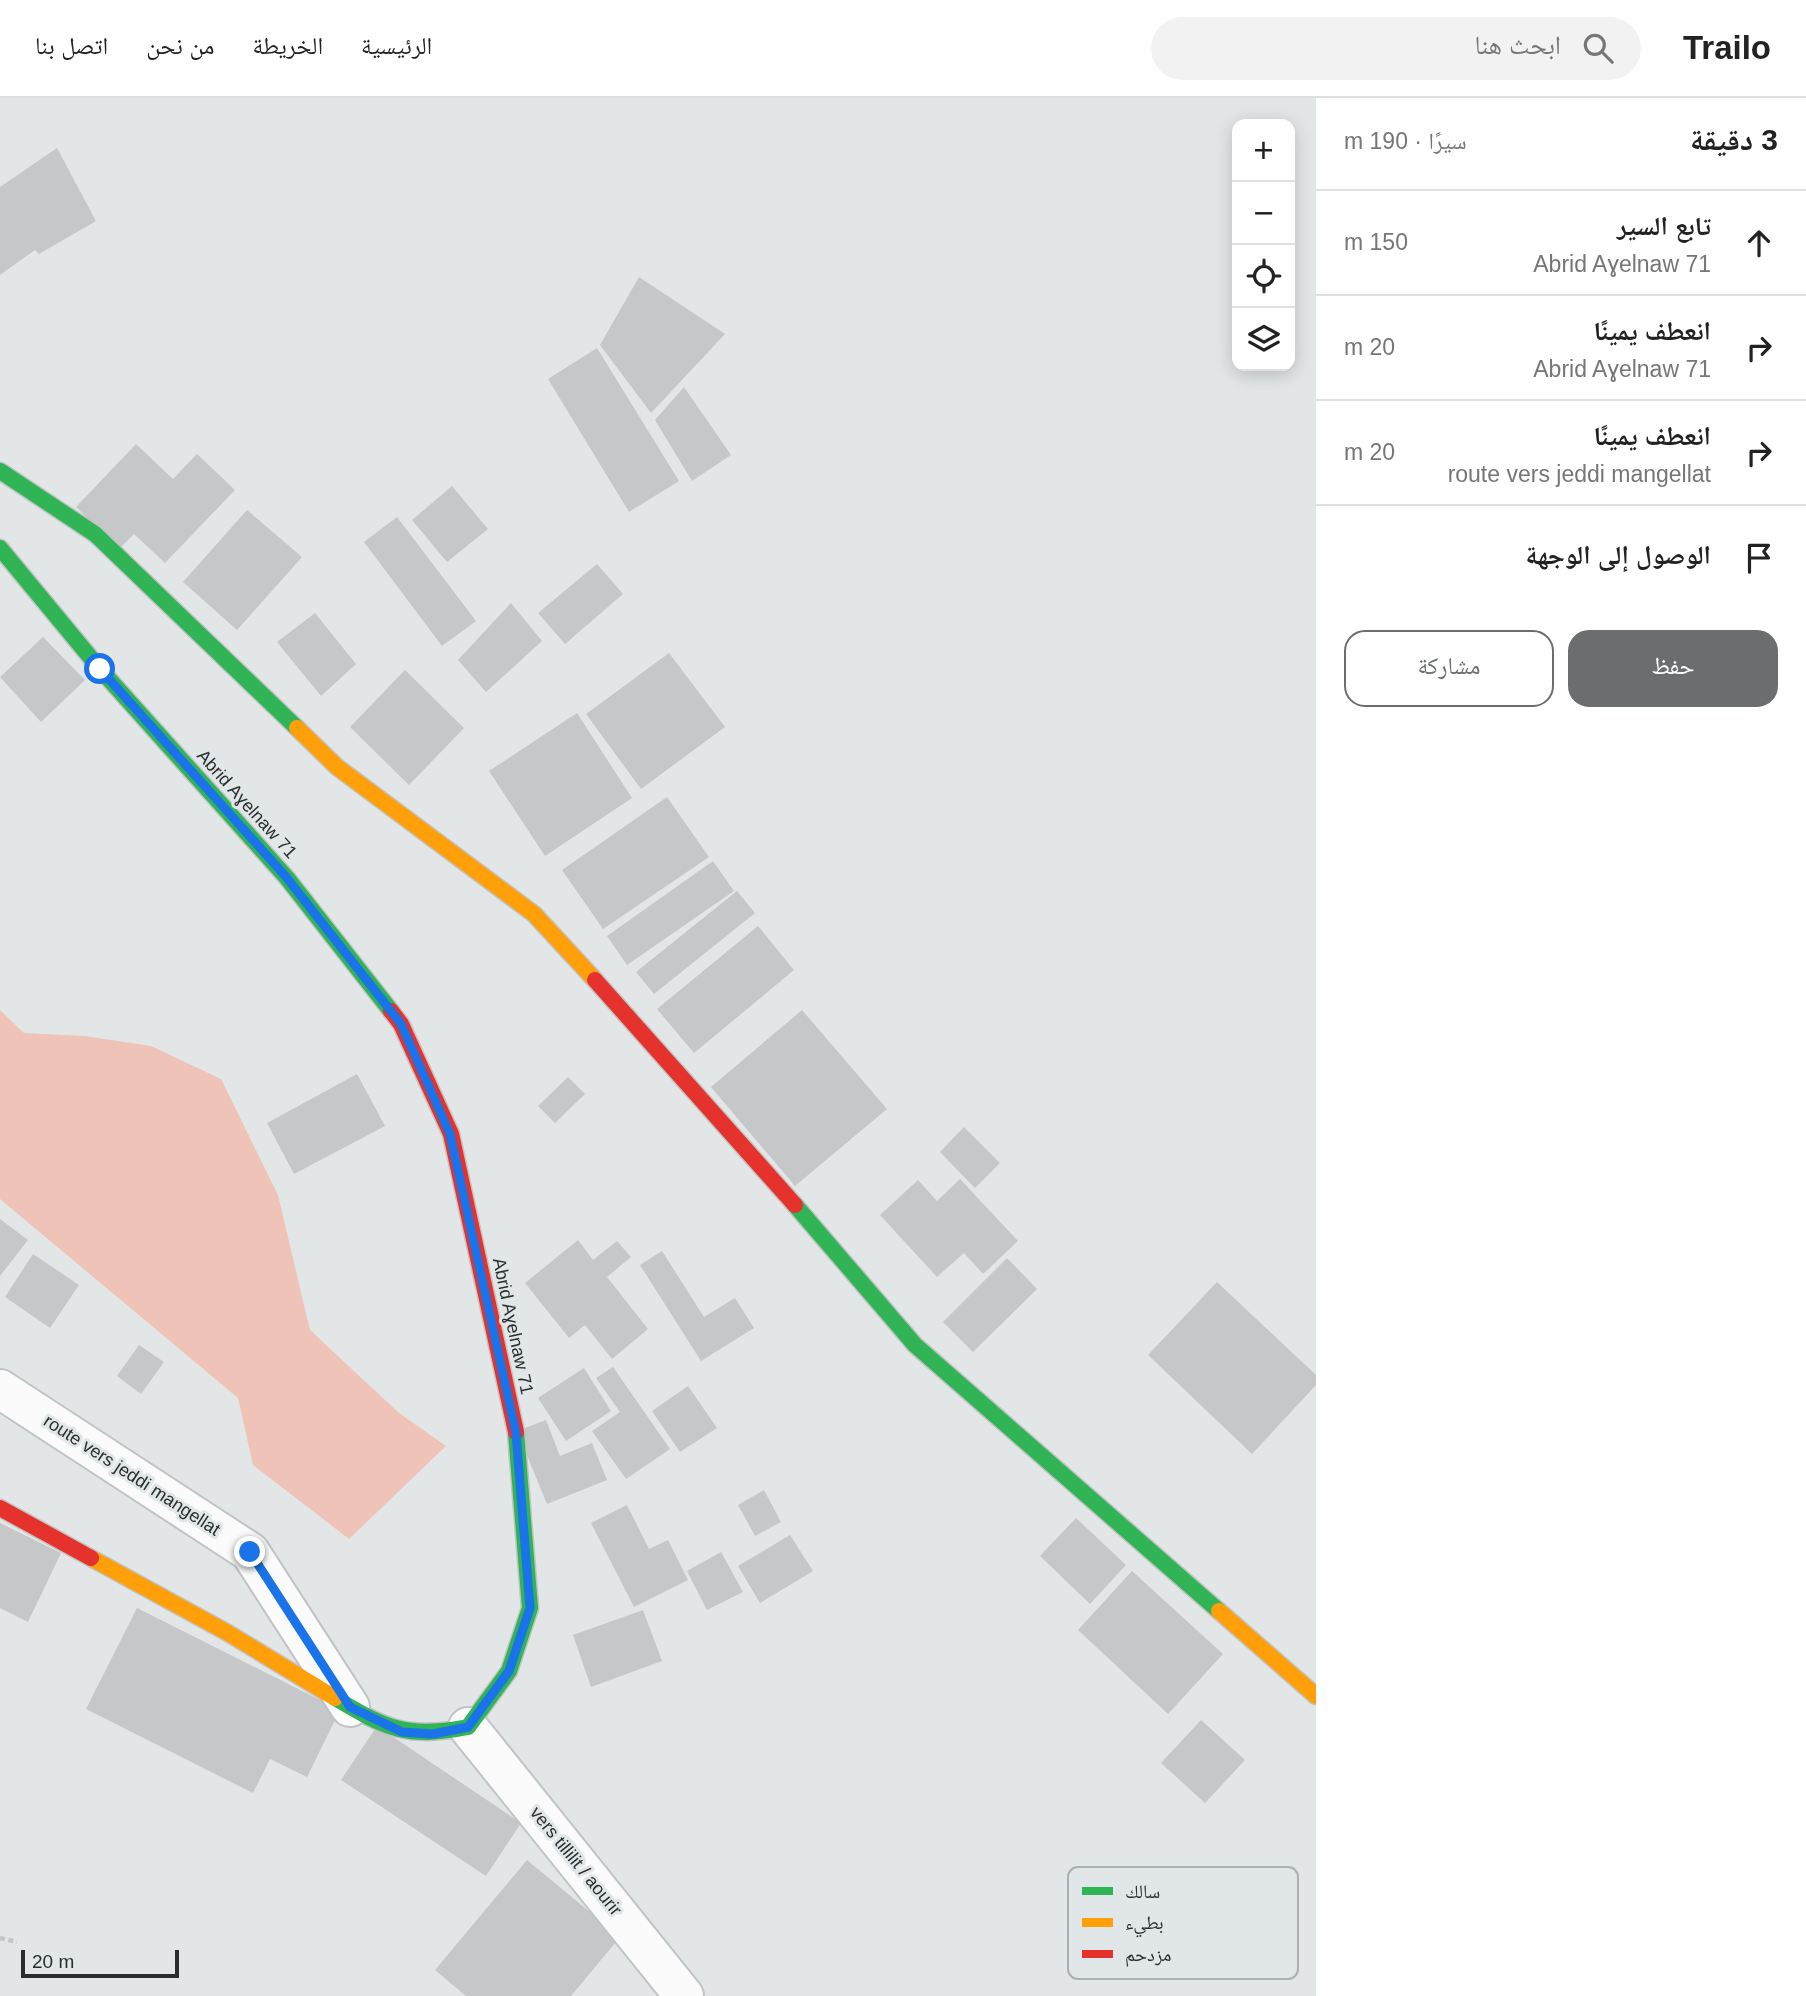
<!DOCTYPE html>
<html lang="ar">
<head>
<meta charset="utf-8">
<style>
  :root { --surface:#fff; --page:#f2f2f2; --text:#222; --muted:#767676; --line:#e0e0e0; --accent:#6b6e6e }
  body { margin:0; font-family:Helvetica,"Noto Naskh Arabic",sans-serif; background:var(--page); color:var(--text); direction:rtl }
  .controls { position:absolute; right:21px; top:21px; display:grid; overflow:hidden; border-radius:14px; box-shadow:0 4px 18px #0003 }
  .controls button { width:63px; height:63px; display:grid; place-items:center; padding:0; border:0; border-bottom:2px solid var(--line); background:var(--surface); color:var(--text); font:35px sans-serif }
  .scale { position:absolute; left:21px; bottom:18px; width:158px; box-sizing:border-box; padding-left:7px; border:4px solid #2a2d2d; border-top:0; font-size:19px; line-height:24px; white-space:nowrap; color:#2a2d2d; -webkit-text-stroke:5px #e1e7e9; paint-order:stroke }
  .stop { position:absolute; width:21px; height:21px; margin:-16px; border:5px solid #1a73e8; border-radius:50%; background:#fff }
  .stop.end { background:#1a73e8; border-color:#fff; box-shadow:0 2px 7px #0008 }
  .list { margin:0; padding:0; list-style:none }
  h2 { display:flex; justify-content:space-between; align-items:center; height:91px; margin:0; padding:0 28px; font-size:30px }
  h2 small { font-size:23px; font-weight:400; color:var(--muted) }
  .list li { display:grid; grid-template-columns:46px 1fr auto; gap:21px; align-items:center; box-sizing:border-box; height:105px; padding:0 28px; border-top:2px solid var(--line) }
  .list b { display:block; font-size:26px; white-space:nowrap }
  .list p { margin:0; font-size:23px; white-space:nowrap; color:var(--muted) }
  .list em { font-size:23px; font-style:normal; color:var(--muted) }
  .actions { display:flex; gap:14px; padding:21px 28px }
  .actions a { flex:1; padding:16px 0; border:2px solid var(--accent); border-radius:21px; text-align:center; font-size:24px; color:var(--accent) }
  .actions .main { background:var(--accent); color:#fff }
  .icon { flex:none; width:38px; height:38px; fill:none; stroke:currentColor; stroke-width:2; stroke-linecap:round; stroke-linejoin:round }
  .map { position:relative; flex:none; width:1316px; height:1898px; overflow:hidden; direction:ltr }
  header { display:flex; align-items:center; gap:42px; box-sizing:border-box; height:98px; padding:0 35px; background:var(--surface); border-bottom:2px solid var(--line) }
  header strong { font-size:33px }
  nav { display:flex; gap:38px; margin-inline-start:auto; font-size:24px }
  .search { width:490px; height:63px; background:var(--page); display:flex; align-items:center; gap:18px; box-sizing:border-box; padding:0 24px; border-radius:38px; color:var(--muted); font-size:26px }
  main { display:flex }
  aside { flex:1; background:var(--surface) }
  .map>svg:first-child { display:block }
  .green { fill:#efc3b7 }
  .building { fill:#c5c7c8 }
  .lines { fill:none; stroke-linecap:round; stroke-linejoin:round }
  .street-casing { stroke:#c1c3c4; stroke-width:42 }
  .fast-casing { stroke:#c1c3c4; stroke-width:19 }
  .slow-casing { stroke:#c1c3c4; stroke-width:19 }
  .jam-casing { stroke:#c1c3c4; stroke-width:19 }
  .path { stroke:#c4c6c6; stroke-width:4.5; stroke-dasharray:5 3.5; stroke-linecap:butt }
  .street { stroke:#fbfbfb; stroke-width:38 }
  .fast { stroke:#30b455; stroke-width:16 }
  .slow { stroke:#ff9f0a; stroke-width:16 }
  .jam { stroke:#e5322d; stroke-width:16 }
  .route { stroke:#1a73e8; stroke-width:9 }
  .labels { text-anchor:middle; stroke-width:6; stroke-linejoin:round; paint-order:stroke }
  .street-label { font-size:18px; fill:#2a2d2d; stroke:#e1e7e9 }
  .key { fill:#e1e7e9; stroke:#aaafb1; stroke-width:2 }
  .key-label { font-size:19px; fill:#2a2d2d }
</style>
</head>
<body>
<header>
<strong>Trailo</strong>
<div class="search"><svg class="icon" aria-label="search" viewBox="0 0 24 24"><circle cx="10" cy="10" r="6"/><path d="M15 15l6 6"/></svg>ابحث هنا</div>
<nav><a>الرئيسية</a><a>الخريطة</a><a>من نحن</a><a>اتصل بنا</a></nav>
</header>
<main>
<aside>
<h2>3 دقيقة<small>سيرًا · 190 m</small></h2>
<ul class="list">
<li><svg class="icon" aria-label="ahead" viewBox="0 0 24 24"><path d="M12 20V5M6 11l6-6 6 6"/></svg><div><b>تابع السير</b><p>Abrid Aɣelnaw 71</p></div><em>150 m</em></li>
<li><svg class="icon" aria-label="right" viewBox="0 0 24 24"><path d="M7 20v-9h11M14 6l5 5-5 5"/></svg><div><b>انعطف يمينًا</b><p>Abrid Aɣelnaw 71</p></div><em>20 m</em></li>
<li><svg class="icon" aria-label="right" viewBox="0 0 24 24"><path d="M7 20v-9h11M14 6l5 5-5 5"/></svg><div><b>انعطف يمينًا</b><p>route vers jeddi mangellat</p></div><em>20 m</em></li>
<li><svg class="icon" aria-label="arrive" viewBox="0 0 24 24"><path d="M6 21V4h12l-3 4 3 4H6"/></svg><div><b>الوصول إلى الوجهة</b></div></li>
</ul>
<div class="actions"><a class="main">حفظ</a><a>مشاركة</a></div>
</aside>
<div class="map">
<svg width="1316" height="1898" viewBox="0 0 1316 1898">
  <rect width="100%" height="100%" fill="#e3e6e7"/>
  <path class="green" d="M0,912L24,935L85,938L151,948L221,981L278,1097L310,1232L399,1315L446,1348L349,1441L253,1367L238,1300L0,1101Z"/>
  <path class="building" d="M57,50L96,123L39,156L35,152L0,177V89Z
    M639,179L725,236L651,315L600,247Z
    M597,250L679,383L629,414L548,281Z
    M684,289L731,357L692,383L655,322Z
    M136,346L173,381L197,356L235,392L165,465L134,436L119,451L76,409Z
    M452,388L488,431L447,464L412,422Z
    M247,412L302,459L237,532L183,484Z
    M397,419L476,523L442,548L364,444Z
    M597,466L623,496L565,546L538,515Z
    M511,505L542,543L486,594L458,562Z
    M315,515L356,566L321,598L277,544Z
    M43,539L85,582L41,624L0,579Z
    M669,555L725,629L641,691L586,616Z
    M405,572L464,630L409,687L350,629Z
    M577,615L632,700L545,758L489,673Z
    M667,699L709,759L603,831L562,772Z
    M713,763L734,793L627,867L607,838Z
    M737,793L755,815L654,896L636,874Z
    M758,828L794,872L694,955L657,911Z
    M802,912L887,1011L795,1088L711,989Z
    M357,976L385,1028L294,1076L267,1025Z
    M568,979L585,996L555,1025L538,1008Z
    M964,1029L1000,1065L975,1090L940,1054Z
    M960,1081L1018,1143L983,1176L964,1155L937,1179L880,1117L918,1082L937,1103Z
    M0,1121L28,1142L0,1178Z
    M578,1142L593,1162L617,1143L631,1159L607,1179L648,1231L612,1261L585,1227L569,1240L525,1185Z
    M662,1153L704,1219L735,1200L754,1230L701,1263L640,1167Z
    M33,1156L79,1187L50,1230L5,1199Z
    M1007,1160L1037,1191L973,1254L943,1224Z
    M1217,1184L1316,1277V1287L1252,1356L1148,1257Z
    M139,1247L164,1264L141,1296L117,1278Z
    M613,1269L670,1351L626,1381L592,1333L620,1314L596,1280Z
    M584,1270L611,1313L566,1343L538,1300Z
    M688,1288L717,1330L680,1354L652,1313Z
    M546,1322L560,1358L592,1345L607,1382L547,1406L517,1333Z
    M764,1392L781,1424L755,1438L738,1407Z
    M627,1407L649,1451L668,1442L688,1482L634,1509L591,1425Z
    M1076,1420L1126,1467L1090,1506L1040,1458Z
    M0,1425L61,1455L28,1524L0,1510Z
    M790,1437L813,1473L760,1505L738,1468Z
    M721,1454L743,1494L707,1512L687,1473Z
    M1132,1473L1223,1556L1168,1616L1078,1532Z
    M137,1510L340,1612L307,1679L270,1661L253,1695L86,1611Z
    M643,1512L662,1563L591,1589L573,1537Z
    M1201,1622L1245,1662L1205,1705L1161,1665Z
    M377,1628L521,1725L486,1778L341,1682Z
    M527,1762L620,1839L571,1898H466L435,1872Z"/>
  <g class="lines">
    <defs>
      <path id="street" d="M0,1291L250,1454L350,1609
        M468,1629L684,1898"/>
      <path id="fast" d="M0,373L95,436L297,630
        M0,450L100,571L287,780L391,913
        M795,1107L915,1247L1219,1513
        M335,1600C387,1631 407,1641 468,1629L509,1573L530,1510L516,1334"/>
      <path id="slow" d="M297,630L337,669L534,816L595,882
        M91,1460L228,1535L335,1600
        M1219,1513L1316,1598"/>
      <path id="jam" d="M595,882L795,1107
        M391,913L401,926L451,1036L516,1334
        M0,1410L91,1460"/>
    </defs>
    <use href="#street" class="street-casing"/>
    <use href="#fast" class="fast-casing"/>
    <use href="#slow" class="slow-casing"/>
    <use href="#jam" class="jam-casing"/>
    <path class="path" d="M0,1840L17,1844"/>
    <use href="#street" class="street"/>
    <use href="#fast" class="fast"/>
    <use href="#slow" class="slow"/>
    <use href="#jam" class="jam"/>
  </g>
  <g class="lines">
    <path class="route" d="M100,571L287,780L401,926L450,1036L516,1335L530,1510L509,1573L468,1629L433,1636L402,1634L350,1609L250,1454"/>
  </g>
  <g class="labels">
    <g class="street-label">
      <text transform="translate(247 706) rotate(48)" y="6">Abrid Aɣelnaw 71</text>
      <text transform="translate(513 1228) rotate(78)" y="6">Abrid Aɣelnaw 71</text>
      <text transform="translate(132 1377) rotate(33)" y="6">route vers jeddi mangellat</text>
      <text transform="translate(576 1763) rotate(51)" y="6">vers tillilit / aourir</text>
    </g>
  </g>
  <rect x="1068" y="1769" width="230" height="112" rx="10" class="key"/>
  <rect x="1082" y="1789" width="31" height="8" fill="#30b455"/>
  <rect x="1082" y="1820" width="31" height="9" fill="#ff9f0a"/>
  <rect x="1082" y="1852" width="31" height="8" fill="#e5322d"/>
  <g class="key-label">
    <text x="1125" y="1800">سالك</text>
    <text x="1125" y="1831">بطيء</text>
    <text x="1125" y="1863">مزدحم</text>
  </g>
</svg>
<div class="controls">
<button>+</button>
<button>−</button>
<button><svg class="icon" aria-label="locate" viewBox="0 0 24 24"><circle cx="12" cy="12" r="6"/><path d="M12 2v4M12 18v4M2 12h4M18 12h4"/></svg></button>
<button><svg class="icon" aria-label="layers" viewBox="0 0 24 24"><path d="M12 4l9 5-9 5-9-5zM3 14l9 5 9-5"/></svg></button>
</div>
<div class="scale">20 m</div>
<div class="stop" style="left:100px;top:571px"></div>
<div class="stop end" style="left:250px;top:1454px"></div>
</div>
</main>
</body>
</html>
